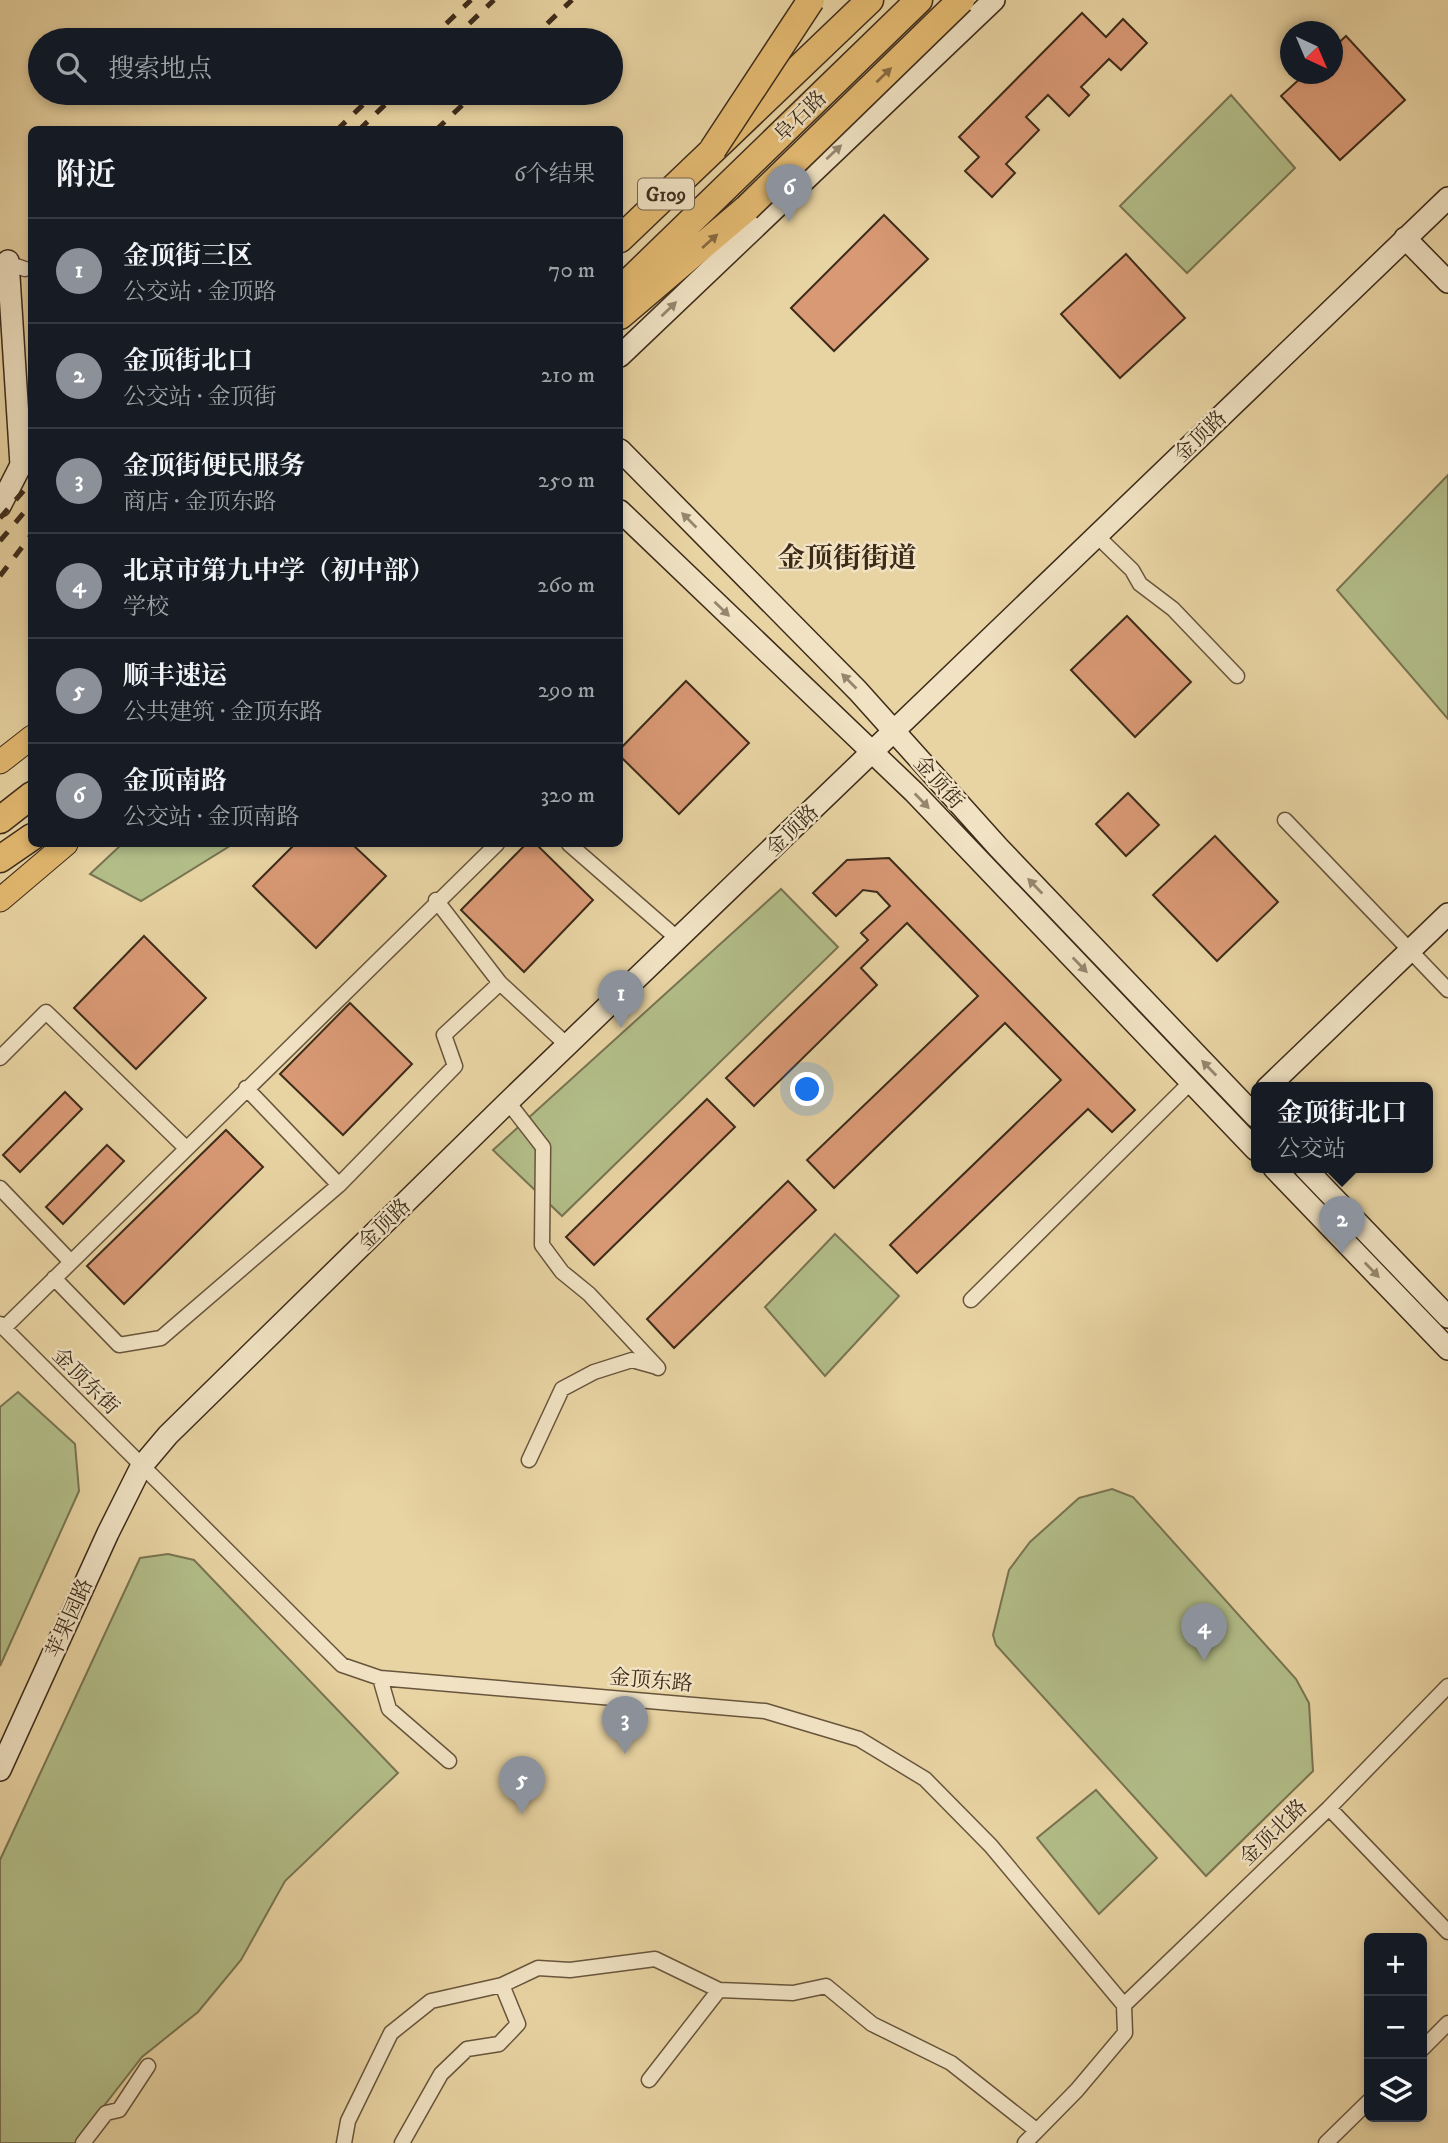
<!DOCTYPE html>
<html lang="zh">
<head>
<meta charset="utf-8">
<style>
  :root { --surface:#171b24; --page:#242831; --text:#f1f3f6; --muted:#9ea1a6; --line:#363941; --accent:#8c9099 }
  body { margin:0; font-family:"IM FELL DW Pica","Noto Serif SC",serif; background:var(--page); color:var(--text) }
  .controls { position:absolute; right:21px; bottom:21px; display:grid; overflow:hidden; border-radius:10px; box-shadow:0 4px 10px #0003 }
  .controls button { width:63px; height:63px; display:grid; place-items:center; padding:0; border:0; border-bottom:2px solid var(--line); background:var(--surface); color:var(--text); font:35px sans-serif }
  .compass { position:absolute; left:1280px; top:21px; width:63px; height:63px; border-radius:50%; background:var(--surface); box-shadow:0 4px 10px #0003; rotate:136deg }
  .you { position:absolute; left:808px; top:1090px; width:24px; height:24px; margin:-18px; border:5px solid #fff; border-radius:50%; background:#1a73e8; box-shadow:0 0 0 10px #1a73e833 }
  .badge { display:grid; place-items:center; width:46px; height:46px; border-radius:50%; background:var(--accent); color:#fff; font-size:23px; font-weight:700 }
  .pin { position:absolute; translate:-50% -58px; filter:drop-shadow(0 2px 4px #0008) }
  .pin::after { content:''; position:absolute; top:37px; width:24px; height:21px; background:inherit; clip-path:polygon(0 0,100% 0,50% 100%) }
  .popup { position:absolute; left:1251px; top:1082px; width:182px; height:91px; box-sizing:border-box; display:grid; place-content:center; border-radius:10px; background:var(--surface); filter:drop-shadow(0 2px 5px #0005); font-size:23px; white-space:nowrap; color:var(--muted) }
  .popup b { font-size:26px; color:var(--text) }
  .popup::after { content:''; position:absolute; left:50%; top:100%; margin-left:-14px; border:14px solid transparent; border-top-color:var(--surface) }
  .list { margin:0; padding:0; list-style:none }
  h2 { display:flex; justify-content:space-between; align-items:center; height:91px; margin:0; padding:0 28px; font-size:30px }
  h2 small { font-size:23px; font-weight:400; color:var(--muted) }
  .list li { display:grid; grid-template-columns:46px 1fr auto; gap:21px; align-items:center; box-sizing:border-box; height:105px; padding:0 28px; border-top:2px solid var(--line) }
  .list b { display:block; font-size:26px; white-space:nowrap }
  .list p { margin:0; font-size:23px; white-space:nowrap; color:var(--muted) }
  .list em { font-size:23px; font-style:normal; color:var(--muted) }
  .icon { flex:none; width:38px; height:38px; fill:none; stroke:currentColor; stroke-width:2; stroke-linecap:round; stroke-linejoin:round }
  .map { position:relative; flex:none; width:1448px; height:2143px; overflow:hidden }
  .search { position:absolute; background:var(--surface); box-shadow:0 4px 10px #0003; left:28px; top:28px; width:595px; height:77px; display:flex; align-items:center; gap:18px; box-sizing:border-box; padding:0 24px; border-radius:38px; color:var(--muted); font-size:26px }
  .panel { position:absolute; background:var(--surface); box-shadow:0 4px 10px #0003; left:28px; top:126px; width:595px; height:721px; border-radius:10px }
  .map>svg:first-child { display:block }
  .green { fill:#b2bd88; stroke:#787451; stroke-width:2 }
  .building { fill:#d99975; stroke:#3d2b1a; stroke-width:2 }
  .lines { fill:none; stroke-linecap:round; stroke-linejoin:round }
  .street-casing { stroke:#68553c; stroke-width:17 }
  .secondary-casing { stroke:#3d2b1a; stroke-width:24 }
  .primary-casing { stroke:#3d2b1a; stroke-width:25 }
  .highway-casing { stroke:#3d2b1a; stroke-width:29 }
  .street { stroke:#f0e2c3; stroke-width:14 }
  .secondary { stroke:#f0e2c3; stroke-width:21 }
  .primary { stroke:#e4ba71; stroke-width:23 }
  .highway { stroke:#e4ba71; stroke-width:26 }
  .rail { stroke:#3d2b1a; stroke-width:5; stroke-dasharray:12 12; stroke-linecap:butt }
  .highway-bridge-casing { stroke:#3d2b1a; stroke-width:29; stroke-linecap:butt }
  .highway-bridge { stroke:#e4ba71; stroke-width:26 }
  .oneway { fill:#886b41 }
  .oneway2 { fill:#96866e }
  .labels { text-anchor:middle; stroke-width:5; stroke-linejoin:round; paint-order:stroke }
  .shield { fill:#f0e2c3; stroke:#73624d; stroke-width:2 }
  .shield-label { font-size:19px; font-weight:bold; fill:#3d2b1a }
  .street-label { font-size:21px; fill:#3d2b1a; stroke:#f0e2c3 }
  .district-label { font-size:28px; font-weight:bold; fill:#3d2b1a; stroke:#f0e2c3 }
</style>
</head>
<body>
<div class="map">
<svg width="1448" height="2143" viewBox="0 0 1448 2143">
  <rect width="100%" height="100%" fill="#e8d3a2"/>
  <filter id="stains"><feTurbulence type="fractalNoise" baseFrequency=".00286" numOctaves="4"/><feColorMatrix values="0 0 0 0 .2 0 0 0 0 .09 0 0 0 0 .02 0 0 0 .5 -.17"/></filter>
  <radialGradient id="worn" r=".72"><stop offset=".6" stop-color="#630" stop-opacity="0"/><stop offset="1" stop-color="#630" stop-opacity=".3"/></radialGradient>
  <path class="green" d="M1231,95L1295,168L1187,273L1120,206Z
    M1448,475V719L1337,590Z
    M122,844H233L141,901L90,874Z
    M781,889L838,947L562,1216L493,1150Z
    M835,1234L899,1296L825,1376L765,1307Z
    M18,1392L75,1444L79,1491L0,1666V1407Z
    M1112,1489L1133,1497L1296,1679L1309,1703L1313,1771L1206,1876L996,1645L993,1635L1009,1570L1030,1542L1079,1498Z
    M168,1554L194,1560L398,1773L285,1881L241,1960L198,2012L142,2057L75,2143H0V1860L140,1558Z
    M1096,1790L1157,1858L1099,1914L1037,1838Z"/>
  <path class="building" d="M1082,13L1106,37L1123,19L1147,43L1121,70L1109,59L1081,87L1089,95L1069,116L1048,95L1026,117L1039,130L1006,164L1015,173L992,197L965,171L979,157L959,137Z
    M1346,36L1405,100L1340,160L1281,96L1305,74H1333V48Z
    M884,215L928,259L834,351L791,308Z
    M1126,254L1185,318L1120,378L1061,314Z
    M1127,616L1191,682L1135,737L1071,670Z
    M686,681L749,743L679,814L620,756V749Z
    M1128,793L1159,825L1126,856L1096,824Z
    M1215,836L1278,902L1217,961L1153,895Z
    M295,844H352L386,876L316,948L253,886Z
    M526,844H536L593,900L524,972L461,910Z
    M889,858L1135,1110L1112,1132L1088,1109L917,1273L890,1245L1061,1080L1005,1023L834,1188L807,1160L978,996L907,923L861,968L877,985L754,1106L726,1078L868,940L861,933L890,906L877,892L863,890L836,916L813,893L847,860Z
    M144,936L206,998L136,1069L74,1008Z
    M350,1003L412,1064L343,1135L280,1074Z
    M65,1092L82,1109L20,1172L3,1155Z
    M707,1099L735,1127L594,1265L566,1237Z
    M226,1130L263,1167L124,1304L87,1266Z
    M107,1145L124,1161L63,1224L46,1207Z
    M788,1181L816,1210L674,1348L647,1319Z"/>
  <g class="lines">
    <defs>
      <path id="street" d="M1,261L25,269
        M1097,536L1132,570L1140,584L1173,609L1237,676
        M1285,820L1448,990
        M569,844L678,939
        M436,900L500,983
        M0,1058L46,1012L186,1148
        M508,1102L543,1147L542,1245L562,1272L589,1294L658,1368
        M339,1185L455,1066L444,1035L500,983L567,1045
        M0,1188L71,1262
        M54,1278L119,1345L161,1338L339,1185L246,1088
        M971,1300L1191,1082
        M0,1324L342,1665L380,1678L765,1711L859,1739L925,1779L991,1846L1124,2005
        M4,1328L497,844
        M529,1460L562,1389L594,1372L632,1360L657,1367
        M380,1678L389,1709L449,1761
        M1329,1808L1448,1932
        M1124,2005L1329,1808L1448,1686
        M1422,2049L1448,2023
        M649,2080L719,1990L793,1993L826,1986L872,2024L951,2063L1036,2130
        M83,2143L106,2113L119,2110L148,2066
        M344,2143L348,2121L391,2033L431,2001L502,1985
        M402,2143L441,2074L467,2049L499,2044L518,2024L502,1985L538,1968L570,1970L655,1959L719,1990
        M1025,2143L1077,2090L1125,2033L1124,2005
        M1326,2143L1369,2101"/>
      <path id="secondary" d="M1405,238L1448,282
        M620,356L994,0
        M620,450L858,691L998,847L1256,1117
        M0,506L21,465L8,261
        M620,511L914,792L1256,1150
        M1267,1088L1448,914
        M1274,1168L1448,1349
        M1305,1168L1448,1317
        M0,1770L108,1533L141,1467L168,1435L508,1102L1448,198"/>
      <path id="primary" d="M0,762L32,737
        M0,900L66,844"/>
      <path id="highway" d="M620,239L870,0
        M620,290L919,0
        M620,316L747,208
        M0,820L32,795
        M0,859L32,837"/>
    </defs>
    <use href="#street" class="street-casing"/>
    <use href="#secondary" class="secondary-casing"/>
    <use href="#primary" class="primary-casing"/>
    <use href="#highway" class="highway-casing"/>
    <use href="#street" class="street"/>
    <use href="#secondary" class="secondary"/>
    <use href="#primary" class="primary"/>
    <use href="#highway" class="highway"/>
    <path class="rail" d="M429,40L471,0
      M452,40L494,0
      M530,40L572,0
      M337,130L375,93
      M359,130L397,93
      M436,130L475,93
      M0,518L32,481
      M0,541L32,503
      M0,576L32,534"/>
    <defs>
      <path id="highway-bridge" d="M713,149L811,0
        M747,208L961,0"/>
    </defs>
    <use href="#highway-bridge" class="highway-bridge-casing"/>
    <use href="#highway-bridge" class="highway-bridge"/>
  </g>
  <defs><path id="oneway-solid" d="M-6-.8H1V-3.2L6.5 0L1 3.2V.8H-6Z" transform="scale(1.75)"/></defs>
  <g class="oneway">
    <use href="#oneway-solid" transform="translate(884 75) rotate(-44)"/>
    <use href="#oneway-solid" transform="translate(710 241) rotate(-42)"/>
  </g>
  <g class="oneway2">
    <use href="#oneway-solid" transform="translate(834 152) rotate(-43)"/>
    <use href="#oneway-solid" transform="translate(669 309) rotate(-44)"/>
    <use href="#oneway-solid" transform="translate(689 520) rotate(-135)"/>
    <use href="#oneway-solid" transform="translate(722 609) rotate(44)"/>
    <use href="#oneway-solid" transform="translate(849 681) rotate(-135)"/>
    <use href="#oneway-solid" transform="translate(922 801) rotate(46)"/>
    <use href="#oneway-solid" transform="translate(1035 886) rotate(-134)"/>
    <use href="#oneway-solid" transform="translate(1080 965) rotate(46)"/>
    <use href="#oneway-solid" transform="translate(1209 1068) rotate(-134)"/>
    <use href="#oneway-solid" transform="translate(1372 1270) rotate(46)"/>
  </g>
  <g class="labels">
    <rect class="shield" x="638" y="178.5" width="56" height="31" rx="5"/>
    <g class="shield-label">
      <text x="666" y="201">G109</text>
    </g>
    <g class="street-label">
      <text transform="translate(800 116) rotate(-44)" y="7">阜石路</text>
      <text transform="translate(1200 436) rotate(-44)" y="7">金顶路</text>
      <text transform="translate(939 782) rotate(48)" y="7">金顶街</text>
      <text transform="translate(792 830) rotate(-44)" y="7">金顶路</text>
      <text transform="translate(384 1224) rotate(-44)" y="7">金顶路</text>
      <text transform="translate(86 1381) rotate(45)" y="7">金顶东街</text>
      <text transform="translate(69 1618) rotate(-66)" y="7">苹果园路</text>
      <text transform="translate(651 1680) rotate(5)" y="7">金顶东路</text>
      <text transform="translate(1273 1832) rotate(-44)" y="7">金顶北路</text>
    </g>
    <g class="district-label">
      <text x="847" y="567">金顶街街道</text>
    </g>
  </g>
  <rect width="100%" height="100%" filter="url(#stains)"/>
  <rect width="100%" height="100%" fill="url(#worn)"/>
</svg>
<div class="controls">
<button>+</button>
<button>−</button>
<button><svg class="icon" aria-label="layers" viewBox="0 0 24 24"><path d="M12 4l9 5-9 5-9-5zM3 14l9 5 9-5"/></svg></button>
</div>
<svg class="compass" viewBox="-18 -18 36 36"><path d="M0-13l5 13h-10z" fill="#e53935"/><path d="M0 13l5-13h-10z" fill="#9ea1a6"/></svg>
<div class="you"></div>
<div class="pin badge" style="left:621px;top:1028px">1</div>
<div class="pin badge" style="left:1342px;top:1254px">2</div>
<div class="popup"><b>金顶街北口</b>公交站</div>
<div class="pin badge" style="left:625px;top:1754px">3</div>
<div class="pin badge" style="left:1204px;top:1661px">4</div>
<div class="pin badge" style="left:522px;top:1814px">5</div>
<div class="pin badge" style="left:789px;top:222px">6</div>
<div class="search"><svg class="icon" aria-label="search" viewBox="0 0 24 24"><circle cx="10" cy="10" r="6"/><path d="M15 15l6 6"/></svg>搜索地点</div>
<section class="panel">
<h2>附近<small>6个结果</small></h2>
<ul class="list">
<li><span class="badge">1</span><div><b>金顶街三区</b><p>公交站 · 金顶路</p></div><em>70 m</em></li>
<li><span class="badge">2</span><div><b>金顶街北口</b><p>公交站 · 金顶街</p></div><em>210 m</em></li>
<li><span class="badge">3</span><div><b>金顶街便民服务</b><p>商店 · 金顶东路</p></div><em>250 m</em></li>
<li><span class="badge">4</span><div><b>北京市第九中学（初中部）</b><p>学校</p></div><em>260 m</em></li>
<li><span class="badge">5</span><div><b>顺丰速运</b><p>公共建筑 · 金顶东路</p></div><em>290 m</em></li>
<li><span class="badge">6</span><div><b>金顶南路</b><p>公交站 · 金顶南路</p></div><em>320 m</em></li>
</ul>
</section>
</div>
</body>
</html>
